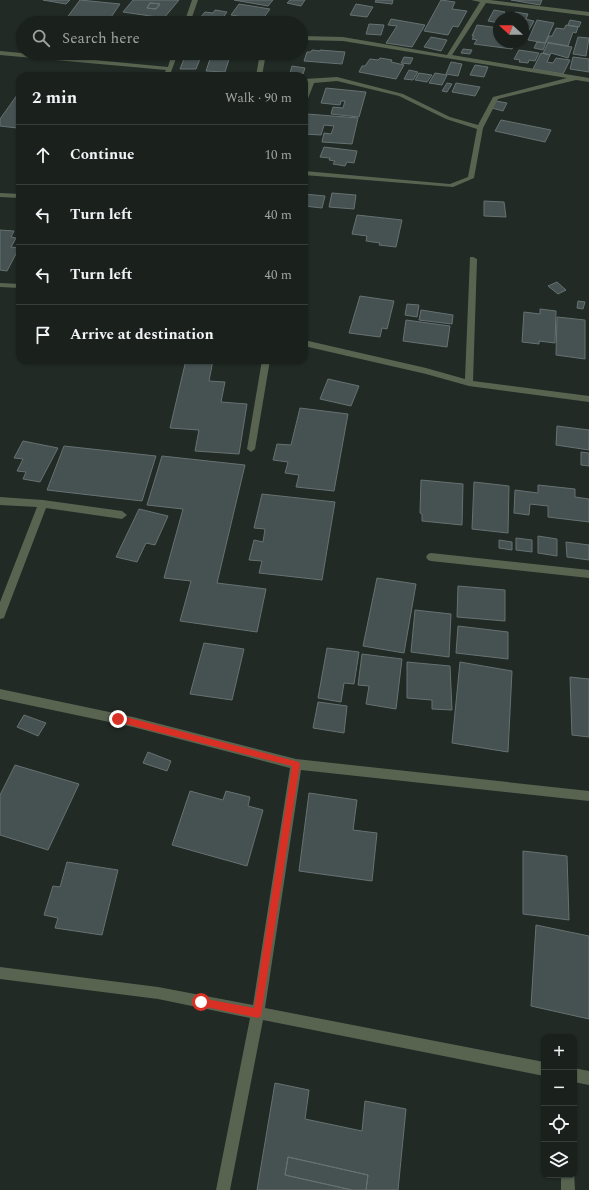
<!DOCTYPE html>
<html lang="en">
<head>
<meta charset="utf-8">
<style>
  :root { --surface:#1a201c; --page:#232825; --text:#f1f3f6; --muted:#9fa3a3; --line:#383e3b }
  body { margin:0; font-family:Spectral,serif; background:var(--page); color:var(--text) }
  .controls { position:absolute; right:12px; bottom:12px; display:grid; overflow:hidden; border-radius:8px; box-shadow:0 1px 3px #0004 }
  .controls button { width:36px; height:36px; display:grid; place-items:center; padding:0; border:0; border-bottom:1px solid var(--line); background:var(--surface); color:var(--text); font:20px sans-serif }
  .compass { position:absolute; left:493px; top:12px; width:36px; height:36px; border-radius:50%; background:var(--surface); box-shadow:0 1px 3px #0004; rotate:292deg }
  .stop { position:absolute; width:12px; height:12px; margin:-9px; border:3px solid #d93025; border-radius:50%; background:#fff }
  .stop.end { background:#d93025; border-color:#fff; box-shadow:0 1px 4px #0008 }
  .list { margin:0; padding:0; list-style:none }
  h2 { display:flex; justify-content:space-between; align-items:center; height:52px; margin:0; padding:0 16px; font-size:17px }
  h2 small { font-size:13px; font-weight:400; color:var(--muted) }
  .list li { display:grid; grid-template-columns:26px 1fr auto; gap:12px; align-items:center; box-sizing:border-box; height:60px; padding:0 16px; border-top:1px solid var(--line) }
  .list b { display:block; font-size:15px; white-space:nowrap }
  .list em { font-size:13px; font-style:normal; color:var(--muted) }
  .icon { flex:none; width:22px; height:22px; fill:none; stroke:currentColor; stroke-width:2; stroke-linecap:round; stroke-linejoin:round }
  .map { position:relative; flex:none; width:589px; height:1190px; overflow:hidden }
  .search { position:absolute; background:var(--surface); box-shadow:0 1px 3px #0004; left:16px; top:16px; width:292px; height:44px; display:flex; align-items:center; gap:10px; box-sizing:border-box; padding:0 14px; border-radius:22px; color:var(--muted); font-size:15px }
  .panel { position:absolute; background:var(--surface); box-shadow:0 1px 3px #0004; left:16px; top:72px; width:292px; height:292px; border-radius:12px }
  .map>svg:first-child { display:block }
  .building { fill:#465151; stroke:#667171; fill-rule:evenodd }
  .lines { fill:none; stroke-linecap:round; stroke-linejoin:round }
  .minor { fill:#596450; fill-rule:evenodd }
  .route { fill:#d93025 }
</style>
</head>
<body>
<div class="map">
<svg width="589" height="1190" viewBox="0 0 589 1190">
  <rect width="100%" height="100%" fill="#222a26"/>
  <path class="building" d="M43,0H70L66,4Z
    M80,0L120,4L107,23H63Z
    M133,0H179L164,18L123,12ZM150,3L160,4L156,9L147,8Z
    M234,0H273L268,6Z
    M290,0H305L301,6L287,3Z
    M376,0H393L392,4L375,2Z
    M441,0L455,2L452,9L467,11L458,27L453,26L448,35L424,31Z
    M511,0H542L540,5Z
    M150,3L160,4L156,9L147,8Z
    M239,4L270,9L262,20L231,15Z
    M356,4L373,7L367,17L350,15Z
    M215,10L227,12L220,22L199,19L205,12L213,13Z
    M494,10L505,12L502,18H499V23L488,21Z
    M515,12L528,14L526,19L512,17Z
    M249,18L267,23H226L228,21L233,22L236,19L248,20Z
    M391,19L425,25L412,47L386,43L397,26L388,25Z
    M525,19L534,21L529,30L523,29V23Z
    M537,20L554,23L545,43L528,40Z
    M570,20L581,22L579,27L568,25Z
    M369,24L384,25L381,35L366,34Z
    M477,25L499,28V42H515L512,49L474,44L477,40L472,39L474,36H472Z
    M566,25L578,27L576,33L573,32L568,46L546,42L549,36H552L556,28L564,29Z
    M431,37L447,40L441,51L424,47Z
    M578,37L589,38L586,56L573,54Z
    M537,42L546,43L543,50L534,48Z
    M548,43L572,47L568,58L551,53L550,55L543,53Z
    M463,49L472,50L470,54L461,53Z
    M312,50L320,51V50L345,52L342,64L304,61L307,52H311Z
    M519,50L539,53L535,61L529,60L528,63L519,62L520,60L514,59Z
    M61,53H88L84,58L59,55Z
    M541,53L550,55L547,62L553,63L556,58L570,60L563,74L533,69Z
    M186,54L230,56L225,72L206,71L210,59H200L196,69H180Z
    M404,57L413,58L410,64L401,63Z
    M573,57L589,59V72L570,69Z
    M380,58L392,60L391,62L404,65L396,79L359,72L362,66H365L370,59L378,60Z
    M451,62L462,64L458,76L446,74Z
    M475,65L488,67L484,77L470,75Z
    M292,66L305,68L303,74L290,73Z
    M409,70L418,72L413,80L404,79Z
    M419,73L432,75L427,82L415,80Z
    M435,73L447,75L442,85L429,83Z
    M447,83L452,84L447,92L442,91Z
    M456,83L480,87L475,96L452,92Z
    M326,88L366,92L359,117L331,114L333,107L343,108L345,101H341L340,105L321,103Z
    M20,91V124L17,128L0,126V119Z
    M496,101L507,103L503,111L492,108Z
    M307,114L358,118L352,144L322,142L324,133L331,134L334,126L324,125L321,135L304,134V125Z
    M501,120L551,130L545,142L495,131Z
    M324,147L357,151L354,163L347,162L345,166L333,164L335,161L329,160L330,158L320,157Z
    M304,192V194L325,196L322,208L304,206Z
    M332,193L356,195L354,209L329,207Z
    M484,201L504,202L506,217L484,216Z
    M357,215L402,220L396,247L379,245L380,243L366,241L367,236L352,234Z
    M0,230L14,231L11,237L16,238L11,247L19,248L7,271L0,270Z
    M557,282L566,290L558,294L548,286Z
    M360,296L394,301L387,329L382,328L380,337L349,333Z
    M578,301L585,302L583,309L577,308Z
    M407,304L419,305L417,317L405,315Z
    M540,309L556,311L555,343L539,341V344L522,342L524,312L540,314Z
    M421,310L453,315L452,324L419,320Z
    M557,317L585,320V359L556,355Z
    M406,320L450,326L447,347L403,341Z
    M186,360H213L209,381L225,382L221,402L247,404L239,454L195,451L199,430L170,428Z
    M328,379L359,386L351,406L320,399Z
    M300,408L348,414L334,491L296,487L299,475L285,473L288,462L273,460L277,444L291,445Z
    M557,426L589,430V450L556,445Z
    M23,441L58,448L40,482L23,479L26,472L17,471L23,459L14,458Z
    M64,446L156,456L142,501L47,490Z
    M581,452L589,453V466L581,465Z
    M162,456L245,465L217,583L266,589L257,632L180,621L191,581L164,578L183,509L147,505Z
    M421,480L463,484L462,525L422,521V514L420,513Z
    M474,482L509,486L508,533L472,529Z
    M538,485L575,489V497L589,499V522L548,517V506L530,504L529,515L514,513L515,490L538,493Z
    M262,494L335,502L322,580L259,573L262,561L249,560L254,540L263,542L265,529L254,528Z
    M139,509L168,516L155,545L146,543L137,562L116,557Z
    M538,536L557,539V556L538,553Z
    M516,538L532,540V552L516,550Z
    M499,540L512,542V550L499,548Z
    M566,542L589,545V560L567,557Z
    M377,578L416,584L404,653L363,646Z
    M458,586L505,590V621L457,617Z
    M415,610L451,614L449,657L411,652Z
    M458,626L508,632V659L456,653Z
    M204,643L244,649L232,700L190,694Z
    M327,648L359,652L354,684L344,683L341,702L318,698Z
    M362,654L402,659L396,709L366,704L369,686L358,685Z
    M407,662L450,666L452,710L432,709V700L407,698Z
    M460,662L512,671L508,752L452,743Z
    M570,677L589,679V737L572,735Z
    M318,702L347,706L344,733L313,728Z
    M24,715L46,723L38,736L17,727Z
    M148,752L171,761L167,771L143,763Z
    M15,765L79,784L48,850L0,835V795Z
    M190,791L223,800L226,791L250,797L248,806L263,810L247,866L172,845Z
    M309,793L357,800L353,830L377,833L372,881L299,871Z
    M523,851L567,856L569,920L523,914Z
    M67,862L118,870L102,935L55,928L58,918L44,915L53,886L60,887Z
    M536,925L589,936V1019L531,1006Z
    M275,1083L309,1090L305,1119L362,1131L365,1101L406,1109L398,1190H366L368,1175L288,1157L285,1175L352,1190H257Z
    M288,1157L368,1175L366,1190H352L285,1175Z"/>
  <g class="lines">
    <path class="minor" d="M192,0H198L191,20L204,23H184Z
      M471,0H490L589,12V16L486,3L452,55L589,78V82L576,80L498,99L483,128L474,178L453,187L304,175V171L450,184L468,177L477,129L446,119L399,96L337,81L314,83L307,101L304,103V92L307,83H304V79L337,77L403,94L450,117L478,125L493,97L567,78L343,41L301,40V36L343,37L447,55L480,2Z
      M0,51L168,67L172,53H178L171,72L208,74L211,76H167L164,74L166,70L0,55Z
      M260,53H266L262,76H256Z
      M0,193L20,194V198L0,197Z
      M470,257H473L477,259L473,381L589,396V402L469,386L426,374L304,346V340L426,368L465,379Z
      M0,283L20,284V288L0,287Z
      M262,360H270L255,449L251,452L247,449Z
      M0,497L43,500L122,511L127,515L122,519L46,508L5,615L4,618L0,619V602L37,507L0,505Z
      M431,553L589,570V578L431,561L428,560L426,557L428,554Z
      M0,689L133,717L296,759L589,791V801L301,770L265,1008L544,1062V1076L263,1020L230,1190H216L250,1018L158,999L0,979V967L158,987L253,1005L290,768L133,727L0,699Z
      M574,1068L589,1071V1085L574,1082Z
      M574,1172L575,1190H561V1175H574Z"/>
  </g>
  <path class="route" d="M118,715L299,762L300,764L261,1016L258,1018L201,1006L198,1005L197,1002L198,999L201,998L254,1008L292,766L118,722L114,719Z"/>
</svg>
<div class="controls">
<button>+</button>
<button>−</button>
<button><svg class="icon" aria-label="locate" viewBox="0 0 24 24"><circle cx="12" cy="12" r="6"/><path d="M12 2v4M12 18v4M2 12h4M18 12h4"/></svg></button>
<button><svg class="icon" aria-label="layers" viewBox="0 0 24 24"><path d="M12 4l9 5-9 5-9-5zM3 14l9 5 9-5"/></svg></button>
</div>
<svg class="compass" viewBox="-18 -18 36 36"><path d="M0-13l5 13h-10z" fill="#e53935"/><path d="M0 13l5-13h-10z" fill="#9fa3a3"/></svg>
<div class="stop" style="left:201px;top:1002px"></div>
<div class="stop end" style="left:118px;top:719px"></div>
<div class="search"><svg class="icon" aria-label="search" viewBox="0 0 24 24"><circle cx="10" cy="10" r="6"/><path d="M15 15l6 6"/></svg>Search here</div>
<section class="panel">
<h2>2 min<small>Walk · 90 m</small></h2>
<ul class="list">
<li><svg class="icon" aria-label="ahead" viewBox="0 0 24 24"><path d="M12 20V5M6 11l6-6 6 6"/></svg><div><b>Continue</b></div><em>10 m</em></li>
<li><svg class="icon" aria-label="left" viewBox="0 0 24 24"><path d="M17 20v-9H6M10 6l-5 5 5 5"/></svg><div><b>Turn left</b></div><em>40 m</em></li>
<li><svg class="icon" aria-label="left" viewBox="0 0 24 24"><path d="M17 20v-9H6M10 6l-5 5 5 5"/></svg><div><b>Turn left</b></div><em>40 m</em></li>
<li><svg class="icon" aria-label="arrive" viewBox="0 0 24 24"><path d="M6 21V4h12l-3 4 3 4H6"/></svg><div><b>Arrive at destination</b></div></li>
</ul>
</section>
</div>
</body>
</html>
